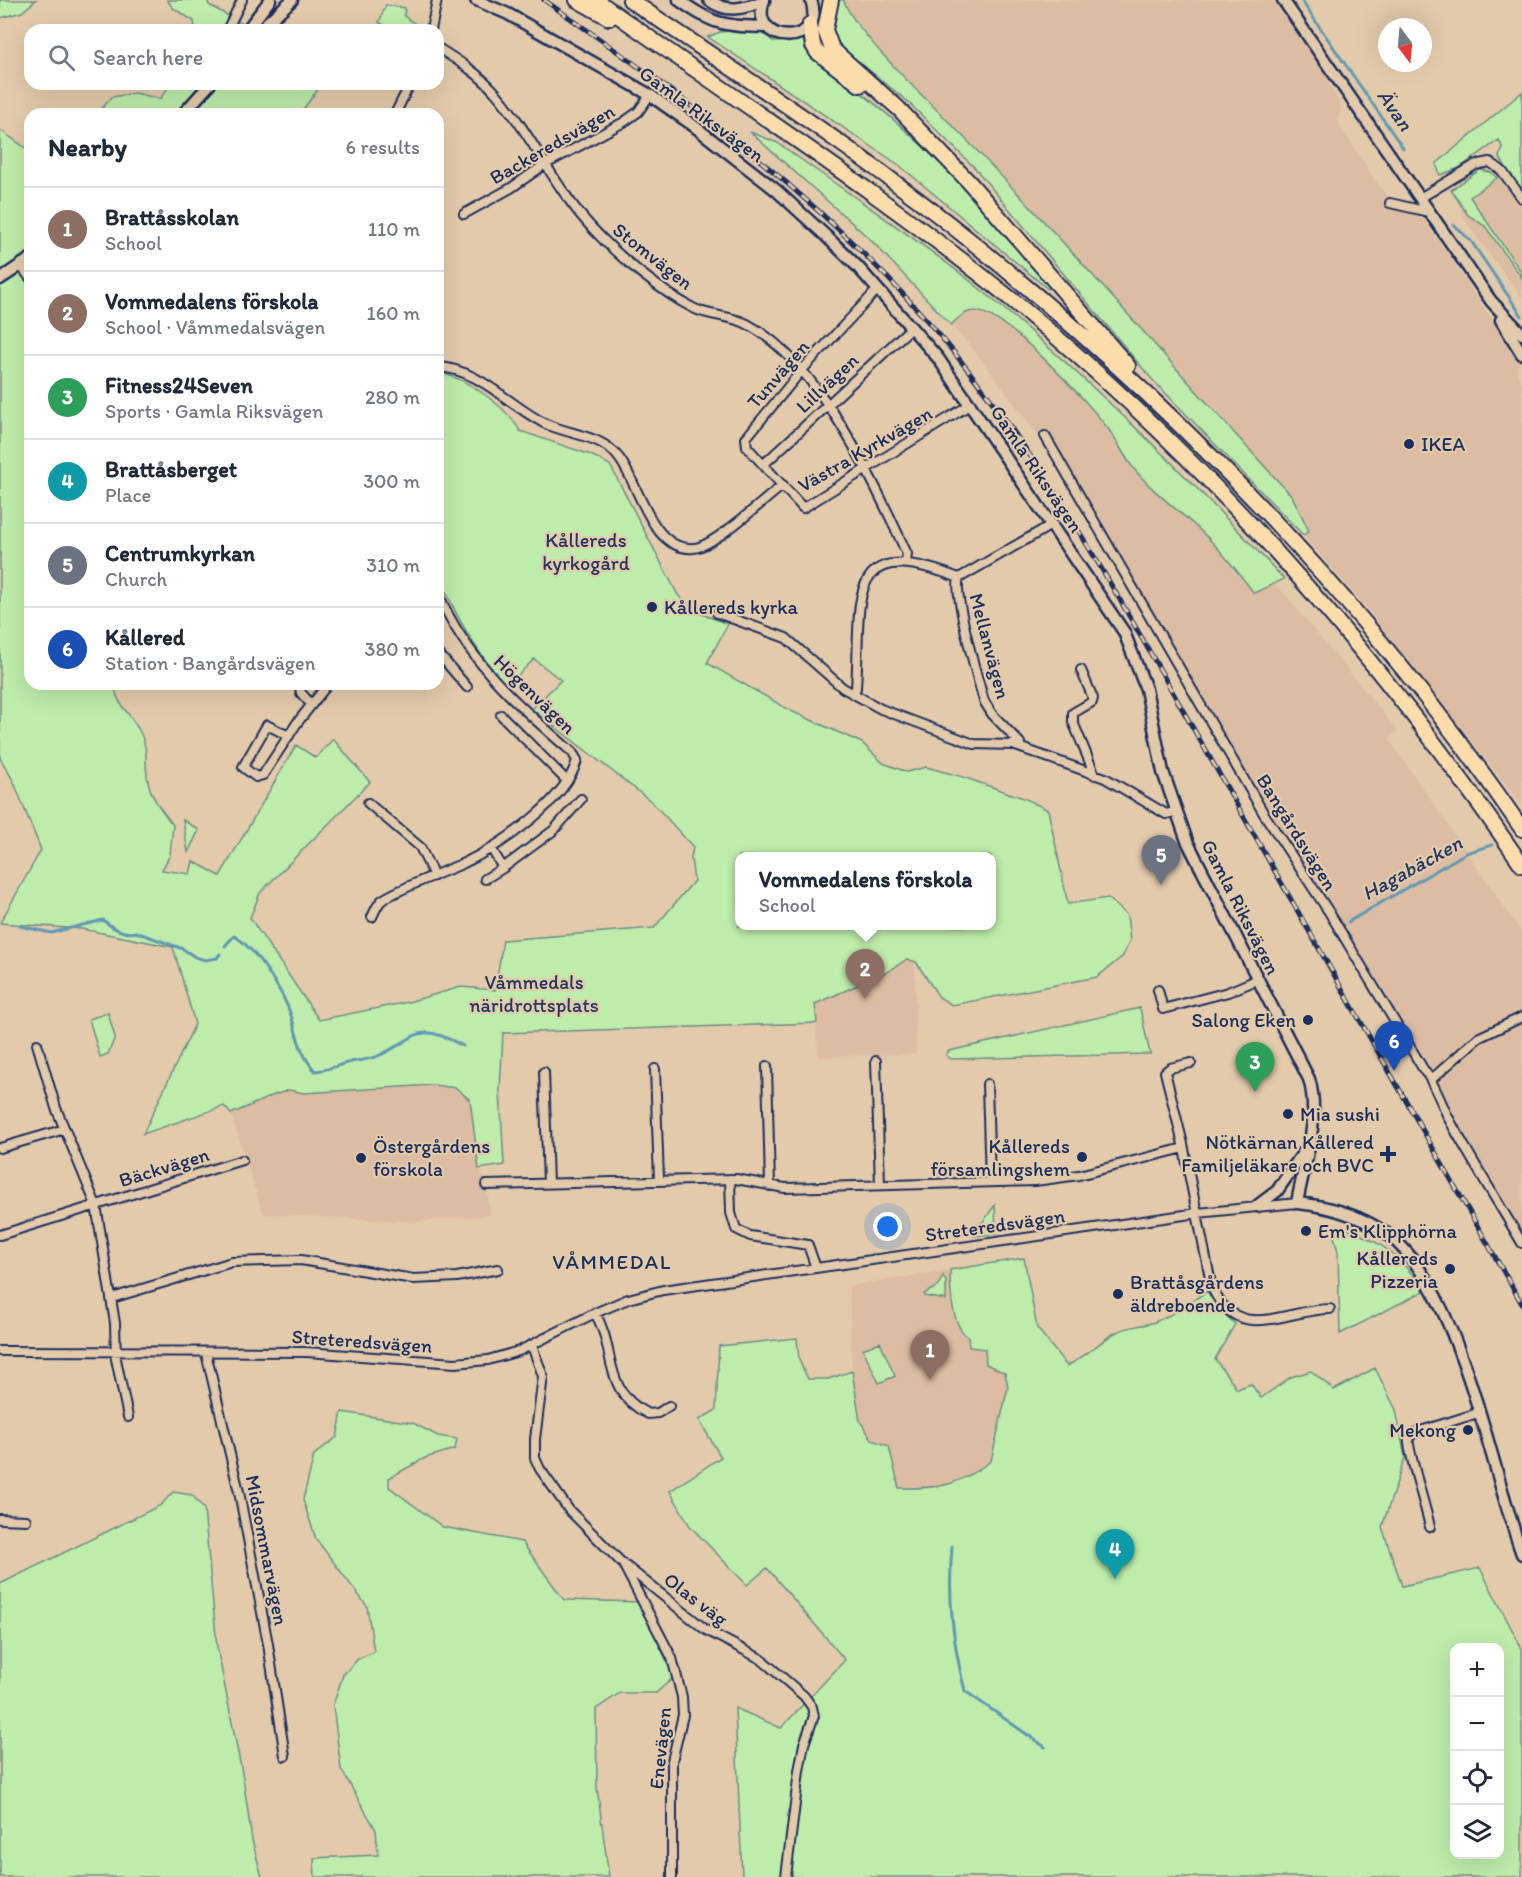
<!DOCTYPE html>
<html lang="en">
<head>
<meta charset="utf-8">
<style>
  :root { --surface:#fff; --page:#f6f6f7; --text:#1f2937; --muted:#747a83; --line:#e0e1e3; --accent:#1b2f5e }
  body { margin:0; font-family:Itim,sans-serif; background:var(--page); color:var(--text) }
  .controls { position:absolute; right:18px; bottom:18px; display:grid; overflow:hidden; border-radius:12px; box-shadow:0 6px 24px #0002 }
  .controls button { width:54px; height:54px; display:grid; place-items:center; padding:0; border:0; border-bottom:2px solid var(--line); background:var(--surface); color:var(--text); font:30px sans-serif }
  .compass { position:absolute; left:1378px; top:18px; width:54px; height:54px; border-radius:50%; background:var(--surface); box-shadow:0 6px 24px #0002; rotate:164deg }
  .you { position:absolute; left:888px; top:1227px; width:21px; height:21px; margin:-15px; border:4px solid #fff; border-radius:50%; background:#1a73e8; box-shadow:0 0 0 9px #1a73e833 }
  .badge { display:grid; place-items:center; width:39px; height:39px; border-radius:50%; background:var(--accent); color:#fff; font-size:20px; font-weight:700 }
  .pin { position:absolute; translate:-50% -50px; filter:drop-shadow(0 2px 3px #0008) }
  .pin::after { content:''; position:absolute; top:32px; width:21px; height:18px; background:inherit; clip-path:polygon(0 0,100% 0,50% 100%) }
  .popup { position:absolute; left:735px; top:852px; width:261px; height:78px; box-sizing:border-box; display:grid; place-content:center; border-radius:12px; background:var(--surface); filter:drop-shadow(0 2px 4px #0005); font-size:20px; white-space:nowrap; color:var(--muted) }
  .popup b { font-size:22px; color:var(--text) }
  .popup::after { content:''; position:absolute; left:50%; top:100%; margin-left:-12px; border:12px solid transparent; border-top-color:var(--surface) }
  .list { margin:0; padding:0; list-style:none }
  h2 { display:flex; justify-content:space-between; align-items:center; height:78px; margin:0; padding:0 24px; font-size:26px }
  h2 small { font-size:20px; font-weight:400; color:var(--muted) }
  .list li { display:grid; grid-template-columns:39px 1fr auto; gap:18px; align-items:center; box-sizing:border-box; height:84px; padding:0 24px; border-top:2px solid var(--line) }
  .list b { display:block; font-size:22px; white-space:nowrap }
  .list p { margin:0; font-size:20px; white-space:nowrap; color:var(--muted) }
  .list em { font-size:20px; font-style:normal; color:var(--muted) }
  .icon { flex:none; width:33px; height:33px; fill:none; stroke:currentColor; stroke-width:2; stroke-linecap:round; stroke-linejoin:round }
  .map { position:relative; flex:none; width:1522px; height:1877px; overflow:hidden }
  .search { position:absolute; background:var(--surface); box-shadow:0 6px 24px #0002; left:24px; top:24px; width:420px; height:66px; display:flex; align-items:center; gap:15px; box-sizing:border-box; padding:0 21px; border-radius:18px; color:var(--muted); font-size:22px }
  .panel { position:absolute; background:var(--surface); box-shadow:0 6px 24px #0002; left:24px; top:108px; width:420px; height:582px; border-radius:18px }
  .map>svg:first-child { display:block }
  .built { fill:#dcbda3 }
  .green { fill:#beecaa; stroke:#6c8e84; stroke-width:1.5; fill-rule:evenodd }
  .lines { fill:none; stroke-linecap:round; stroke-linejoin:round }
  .stream { stroke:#6199b3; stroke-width:3 }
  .street-casing { stroke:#1b2f5e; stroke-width:12 }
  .secondary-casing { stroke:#1b2f5e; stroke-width:15 }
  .highway-casing { stroke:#1b2f5e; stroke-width:18 }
  .street { stroke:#e3caab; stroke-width:8 }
  .secondary { stroke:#e3caab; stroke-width:10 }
  .highway { stroke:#fddcac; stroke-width:14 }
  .rail-casing { stroke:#1b2f5e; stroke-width:5 }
  .rail { stroke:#e3caab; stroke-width:3; stroke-dasharray:9; stroke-linecap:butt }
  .poi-dot { fill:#1b2f5e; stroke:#e3caab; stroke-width:2 }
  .labels { text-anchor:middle; stroke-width:4.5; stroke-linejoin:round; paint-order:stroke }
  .street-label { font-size:20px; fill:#1b2f5e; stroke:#e3caab }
  .poi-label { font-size:20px; fill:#1b2f5e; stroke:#e3caab; text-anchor:start }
  .park-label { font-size:20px; fill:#233862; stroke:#e3caab }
  .water-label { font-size:21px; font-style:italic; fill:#213865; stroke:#e3caab }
  .neighbourhood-label { font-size:21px; letter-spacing:1.5px; fill:#1b2f5e; stroke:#e3caab }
</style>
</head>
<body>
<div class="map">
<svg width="1522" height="1877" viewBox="0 0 1522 1877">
  <rect width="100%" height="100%" fill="#e3caab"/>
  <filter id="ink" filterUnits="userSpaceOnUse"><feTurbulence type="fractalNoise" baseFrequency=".0167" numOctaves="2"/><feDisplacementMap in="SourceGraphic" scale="12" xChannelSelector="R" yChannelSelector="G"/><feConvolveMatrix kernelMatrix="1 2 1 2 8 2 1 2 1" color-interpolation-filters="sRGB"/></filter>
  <g filter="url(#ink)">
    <path class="built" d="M844,0H1273L1322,69L1341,108L1338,119L1341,127L1381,189L1392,200L1410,204L1409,211L1425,221L1519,359L1517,374L1522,383V805L1363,604L1303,535L1309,530L1292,496L987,159L903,76L853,19Z
      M1486,166L1495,170L1522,209V298L1468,225L1452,188L1477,169Z
      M973,311L989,315L1025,342L1073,386L1109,430L1131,465L1169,504L1211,540L1254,592L1274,583L1286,596L1398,731L1389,739L1522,933V1237L1387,1003L1238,764L1050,451L977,354L951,325L959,317Z
      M911,958L915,965L916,1054L818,1057L814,995L861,965Z
      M433,1085L455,1088L470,1100L474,1111L475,1147L488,1196L490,1215L415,1222L263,1214L231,1114L289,1090L304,1093Z
      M950,1270L951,1304L961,1332L986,1349L1005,1373L1008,1387L1005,1406L994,1439L991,1461L964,1480L933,1488H899L889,1446L872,1440L860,1421L852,1371L849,1286Z"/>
    <path class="green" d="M0,0H36L22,12L0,18Z
      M167,0H207L209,5L253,30H195L194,21L173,8Z
      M837,0H844C847,21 913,87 931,104C1057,229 1171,366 1292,496L1309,531L1303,535L1150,377L974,167L907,101L841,47L833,31Z
      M386,5L405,8L404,16L418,26L416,30H392L379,22Z
      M751,29L760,31L774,42L803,40L805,49L812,57C905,118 979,202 1052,284L1048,289L899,165L708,37L720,32Z
      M171,84H322L301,112L97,114L112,97L135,93L160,99Z
      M1522,92V195L1499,156L1503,149L1499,140L1459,168L1440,175L1436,164Z
      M0,130L30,151V684H115C114,703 132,715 140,732C149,748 144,764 148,781C151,798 163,812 173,825L170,855L162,870L190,874L193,861L220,876L296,745L316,758L333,739L370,782L260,893L250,918L319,1020L408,1002L461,987L495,990L503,940L654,928L694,881L691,858L693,847L652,802L532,709L561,680L534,659L507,687C477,653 454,615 438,572V373C466,377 507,407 520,431L591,455L610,465L678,595L691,610L728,624L707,663L791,711L862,743L883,763L907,772L926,767L963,777L1026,799L1048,810L1068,904L1108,898L1127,915L1130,940L1123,956L1097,977L952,1005L939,997L916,962L907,959L889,971L815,1004L817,1023L503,1033L500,1090L504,1165L479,1169L470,1100L456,1088L433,1085L304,1093L289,1090L274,1095L231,1114L224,1106L143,1134L195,1024L173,947L82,929L0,923L41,850L13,780L0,758ZM739,856H991V926H739Z
      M750,132L778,143C843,190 911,234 974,284C1085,374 1187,475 1284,579L1254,593C1240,575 1226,556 1210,540C1185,514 1153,494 1131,465C1123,454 1117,441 1109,430C1090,404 1004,310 974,311C965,311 957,319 951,325L870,239Z
      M1480,170L1490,172L1497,178L1470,197L1522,273V278L1485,226L1468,215L1451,190Z
      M183,820L199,830L188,852Z
      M1140,1008L1150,1054L951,1059L946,1055L949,1051Z
      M108,1013L115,1037L108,1054L100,1057L89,1019Z
      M995,1205L996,1234L974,1236L975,1226L983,1222Z
      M1331,1224C1376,1238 1399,1252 1424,1291L1340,1334L1338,1252Z
      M1024,1258L1037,1328L1067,1366C1085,1357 1097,1344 1113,1334C1127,1325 1143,1327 1157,1321C1176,1314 1192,1301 1209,1290L1217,1307L1235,1324L1215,1359L1237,1389L1251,1384L1261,1398L1291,1377L1311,1371L1334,1390L1375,1368L1396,1410L1405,1457L1382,1527L1402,1586L1480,1568L1522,1649V1877H742L735,1708L781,1728L845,1660L767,1568L747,1585L690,1526L670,1491L721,1457L699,1420L716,1410L719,1346L797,1338L799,1360L808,1379H828L852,1371L860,1421L872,1440L889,1446L899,1488C942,1488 955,1487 991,1461L1008,1387L1005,1373L986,1364L985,1349L969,1347L968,1337C951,1326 950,1288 950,1270ZM1454,1648H1500V1854H1454Z
      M943,1276L946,1281V1300L925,1296L924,1294L938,1286Z
      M880,1342L895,1376L879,1383L863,1349Z
      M342,1412L413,1423L438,1436L457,1439L455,1449L425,1458L389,1478V1487L443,1527L522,1542L564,1600L640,1602L674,1677L656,1693H620L596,1709L597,1788L609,1877H315L314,1858L378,1855L376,1830L341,1769L333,1705L343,1675L358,1659L374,1652L367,1606L316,1539L303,1500L314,1455L337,1437Z
      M173,1492L192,1495L204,1509L217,1647L243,1778L252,1840L262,1877H0V1584L161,1505Z"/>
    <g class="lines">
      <path class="stream" d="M1301,0L1403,148
        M1454,225L1471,241L1522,316
        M1348,922L1466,853L1492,845
        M20,926L51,933L103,920C113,928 123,935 136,932L183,949L195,957L205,960L217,958L220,954
        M225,946L234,936C256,948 283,992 291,1015C298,1038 299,1052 315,1071C329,1070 338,1065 351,1062C360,1060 369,1060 378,1056C420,1037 415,1020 463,1046
        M952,1546C948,1598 952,1640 965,1691L1045,1747"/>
      <defs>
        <path id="street" d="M227,30L242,0
          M431,30L437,0
          M438,48C459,61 479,74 495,92C532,134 554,188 593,229C618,256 660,291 693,308C710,317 732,315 749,325C820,364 875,483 907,554L906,562
          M395,114L410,84
          M1420,198L1475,165L1490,162L1502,171L1522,198
          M1390,203L1429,212
          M464,214L511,188L544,165L624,122L638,112L650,95
          M21,266L30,278
          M878,289L802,370L746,438L747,447L803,508L971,404
          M438,367C480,369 509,406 546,424C571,435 602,435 619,458C640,485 651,552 694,548C713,547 765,499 783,485
          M1045,436L1264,814L1329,912L1425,1072C1432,1078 1443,1107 1449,1119C1472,1161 1498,1202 1522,1243
          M764,464L912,327
          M959,578C953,594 978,680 984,701L992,714L1020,743V747
          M717,613L786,638L843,688L881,709L974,744L1013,745L1105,778L1166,814L1175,812
          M438,653L467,687
          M1081,670L1093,698L1092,702L1073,713V722L1095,775
          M299,684L301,693L311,704
          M853,694L856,688C862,602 841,532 959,578L1053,524
          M501,715L567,781
          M289,736L267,725L243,767L256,777L263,775L297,723L328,684
          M368,803L420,847L434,876
          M503,868L554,830L581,799
          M485,879L503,868L491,848
          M372,917C374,913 377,905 381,901C391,892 448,870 464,863C500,846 567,800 577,760L572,752C518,706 466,660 438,593
          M1158,990L1163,1009L1228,992L1259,979
          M37,1044L56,1108L96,1205L115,1323L116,1359L128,1417
          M876,1061L880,1185
          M1191,1063L1170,1068L1165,1072L1183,1144L1212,1288C1239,1345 1285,1309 1330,1309
          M767,1066L770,1186
          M655,1069L659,1180
          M544,1072L548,1183
          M1433,1078L1478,1038L1522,1017
          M987,1084L990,1182
          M0,1148L65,1129
          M730,1179L731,1213L736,1229L750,1236L808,1245L816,1268
          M486,1185L736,1179L785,1188L1035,1181L1079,1175L1184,1148
          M0,1235L242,1160
          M112,1298L232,1262L301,1260L413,1279L457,1277L498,1269
          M595,1313C617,1350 601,1390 648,1414L658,1413L669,1406
          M532,1346L543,1376L535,1439V1458L540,1469L569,1510L622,1563L706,1630L761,1659L804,1696L812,1707L814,1716L804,1744L799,1771L786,1877
          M0,1351L307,1352L455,1363L488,1360L519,1351L595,1313L628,1299L663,1290L1198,1213L1297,1203
          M206,1353L239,1492L268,1644L285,1756
          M0,1519L26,1520
          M1430,1527C1427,1511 1406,1446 1409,1437L1414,1433L1478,1413
          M624,1566L672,1658L682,1697L683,1715L672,1761V1877"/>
        <path id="secondary" d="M476,0L508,14L650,95L694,126L776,190L826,236L857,266L938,358L1124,632L1146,689L1163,772L1187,841L1309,1079C1321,1120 1304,1162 1297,1203C1328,1206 1361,1216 1387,1234C1459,1285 1491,1470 1522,1554
          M679,0C714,26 726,26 768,27
          M709,0C727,14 745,8 764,1
          M764,0C747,47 828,48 811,0
          M1283,0L1491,301L1522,334
          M247,30L270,0
          M259,30L292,0
          M183,114L210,84
          M0,279L30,259
          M1501,320L1522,354
          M1257,1206L1277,1191L1303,1153"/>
        <path id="highway" d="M577,0L609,18
          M596,0C737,101 883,194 1017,304C1211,463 1380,658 1522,865
          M630,0C744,77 860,152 967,238C1179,408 1369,605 1522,829
          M831,0L825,30L832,49L898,108L969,182L1128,366
          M810,24L813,45L817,52L860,85"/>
      </defs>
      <use href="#street" class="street-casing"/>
      <use href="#secondary" class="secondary-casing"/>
      <use href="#highway" class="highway-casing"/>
      <use href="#street" class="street"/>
      <use href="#secondary" class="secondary"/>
      <use href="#highway" class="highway"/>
      <defs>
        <path id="rail" d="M544,0C677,92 805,186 914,306C1036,440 1120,601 1209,756C1314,939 1418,1122 1522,1304"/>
      </defs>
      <use href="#rail" class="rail-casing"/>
      <use href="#rail" class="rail"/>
    </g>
  </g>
  <g class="poi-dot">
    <circle cx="1409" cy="444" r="6"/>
    <circle cx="652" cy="607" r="6"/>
    <circle cx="1308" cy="1020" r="6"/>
    <circle cx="1288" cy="1114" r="6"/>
    <path d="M1385 1145h6v6h6v6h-6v6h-6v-6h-6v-6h6z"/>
    <circle cx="1082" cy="1157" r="6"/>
    <circle cx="361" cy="1158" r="6"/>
    <circle cx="1306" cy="1231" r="6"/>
    <circle cx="1450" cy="1269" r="6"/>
    <circle cx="1118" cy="1294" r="6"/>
    <circle cx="1468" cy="1430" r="6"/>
  </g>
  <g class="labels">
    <g class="street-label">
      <text transform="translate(702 114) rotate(36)" y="7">Gamla Riksvägen</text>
      <text transform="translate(552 144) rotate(-30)" y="7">Backeredsvägen</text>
      <text transform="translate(653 256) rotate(38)" y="7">Stomvägen</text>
      <text transform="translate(778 374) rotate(-49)" y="7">Tunvägen</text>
      <text transform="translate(827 383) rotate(-43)" y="7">Lillvägen</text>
      <text transform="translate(865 449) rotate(-30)" y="7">Västra Kyrkvägen</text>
      <text transform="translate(1037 469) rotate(56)" y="7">Gamla Riksvägen</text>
      <text transform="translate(990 646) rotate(75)" y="7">Mellanvägen</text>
      <text transform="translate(535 694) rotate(44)" y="7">Högenvägen</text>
      <text transform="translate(1297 832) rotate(58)" y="7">Bangårdsvägen</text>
      <text transform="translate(1241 907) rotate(63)" y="7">Gamla Riksvägen</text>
      <text transform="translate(164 1167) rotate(-17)" y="7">Bäckvägen</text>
      <text transform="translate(995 1225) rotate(-8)" y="7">Streteredsvägen</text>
      <text transform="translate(362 1341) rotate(4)" y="7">Streteredsvägen</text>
      <text transform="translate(267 1550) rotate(79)" y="7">Midsommarvägen</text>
      <text transform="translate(696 1599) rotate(37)" y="7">Olas väg</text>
      <text transform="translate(660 1748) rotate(-84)" y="7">Enevägen</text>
    </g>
    <g class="poi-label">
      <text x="1421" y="451">IKEA</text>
      <text x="664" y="614">Kållereds kyrka</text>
      <text x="1296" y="1027" text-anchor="end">Salong Eken</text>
      <text x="1300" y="1121">Mia sushi</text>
      <text x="1374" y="1149" text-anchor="end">Nötkärnan Kållered<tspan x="1374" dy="23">Familjeläkare och BVC</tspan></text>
      <text x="373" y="1153">Östergårdens<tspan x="373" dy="23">förskola</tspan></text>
      <text x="1070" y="1153" text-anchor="end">Kållereds<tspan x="1070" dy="23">församlingshem</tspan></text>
      <text x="1318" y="1238">Em's Klipphörna</text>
      <text x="1438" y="1265" text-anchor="end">Kållereds<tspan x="1438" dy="23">Pizzeria</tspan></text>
      <text x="1130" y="1289">Brattåsgårdens<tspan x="1130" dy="23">äldreboende</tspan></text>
      <text x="1456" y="1437" text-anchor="end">Mekong</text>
    </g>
    <g class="park-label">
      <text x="586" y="547">Kållereds<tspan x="586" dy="23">kyrkogård</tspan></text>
      <text x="534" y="989">Våmmedals<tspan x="534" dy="23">näridrottsplats</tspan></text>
    </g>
    <g class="water-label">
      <text transform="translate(1395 110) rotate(55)" y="7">Ävan</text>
      <text transform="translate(1412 868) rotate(-29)" y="7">Hagabäcken</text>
    </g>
    <g class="neighbourhood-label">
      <text x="612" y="1269">VÅMMEDAL</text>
    </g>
  </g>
</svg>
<div class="controls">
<button>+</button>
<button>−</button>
<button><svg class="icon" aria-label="locate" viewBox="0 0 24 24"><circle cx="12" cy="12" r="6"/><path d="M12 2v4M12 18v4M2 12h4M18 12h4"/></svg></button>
<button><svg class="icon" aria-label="layers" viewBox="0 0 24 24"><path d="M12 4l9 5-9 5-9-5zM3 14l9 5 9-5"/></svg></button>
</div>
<svg class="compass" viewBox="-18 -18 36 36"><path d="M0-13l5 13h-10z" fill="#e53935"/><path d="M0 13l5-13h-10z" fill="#747a83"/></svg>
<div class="you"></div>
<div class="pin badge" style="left:930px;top:1380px;background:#8d6e63">1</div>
<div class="pin badge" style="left:865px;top:999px;background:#8d6e63">2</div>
<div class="popup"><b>Vommedalens förskola</b>School</div>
<div class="pin badge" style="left:1255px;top:1092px;background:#2e9e5b">3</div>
<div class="pin badge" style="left:1115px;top:1579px;background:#0f9aa8">4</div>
<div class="pin badge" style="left:1161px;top:885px;background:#6b7280">5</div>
<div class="pin badge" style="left:1394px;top:1071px;background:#1a4fb4">6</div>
<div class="search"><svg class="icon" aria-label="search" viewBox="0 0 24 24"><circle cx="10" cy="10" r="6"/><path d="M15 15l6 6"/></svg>Search here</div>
<section class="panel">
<h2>Nearby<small>6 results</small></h2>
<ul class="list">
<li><span class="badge" style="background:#8d6e63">1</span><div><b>Brattåsskolan</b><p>School</p></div><em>110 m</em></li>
<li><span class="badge" style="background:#8d6e63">2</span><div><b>Vommedalens förskola</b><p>School · Våmmedalsvägen</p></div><em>160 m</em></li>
<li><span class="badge" style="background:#2e9e5b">3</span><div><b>Fitness24Seven</b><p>Sports · Gamla Riksvägen</p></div><em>280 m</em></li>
<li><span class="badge" style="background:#0f9aa8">4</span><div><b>Brattåsberget</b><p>Place</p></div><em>300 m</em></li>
<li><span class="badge" style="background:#6b7280">5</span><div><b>Centrumkyrkan</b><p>Church</p></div><em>310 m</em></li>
<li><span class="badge" style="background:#1a4fb4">6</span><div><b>Kållered</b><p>Station · Bangårdsvägen</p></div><em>380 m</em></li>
</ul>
</section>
</div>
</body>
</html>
